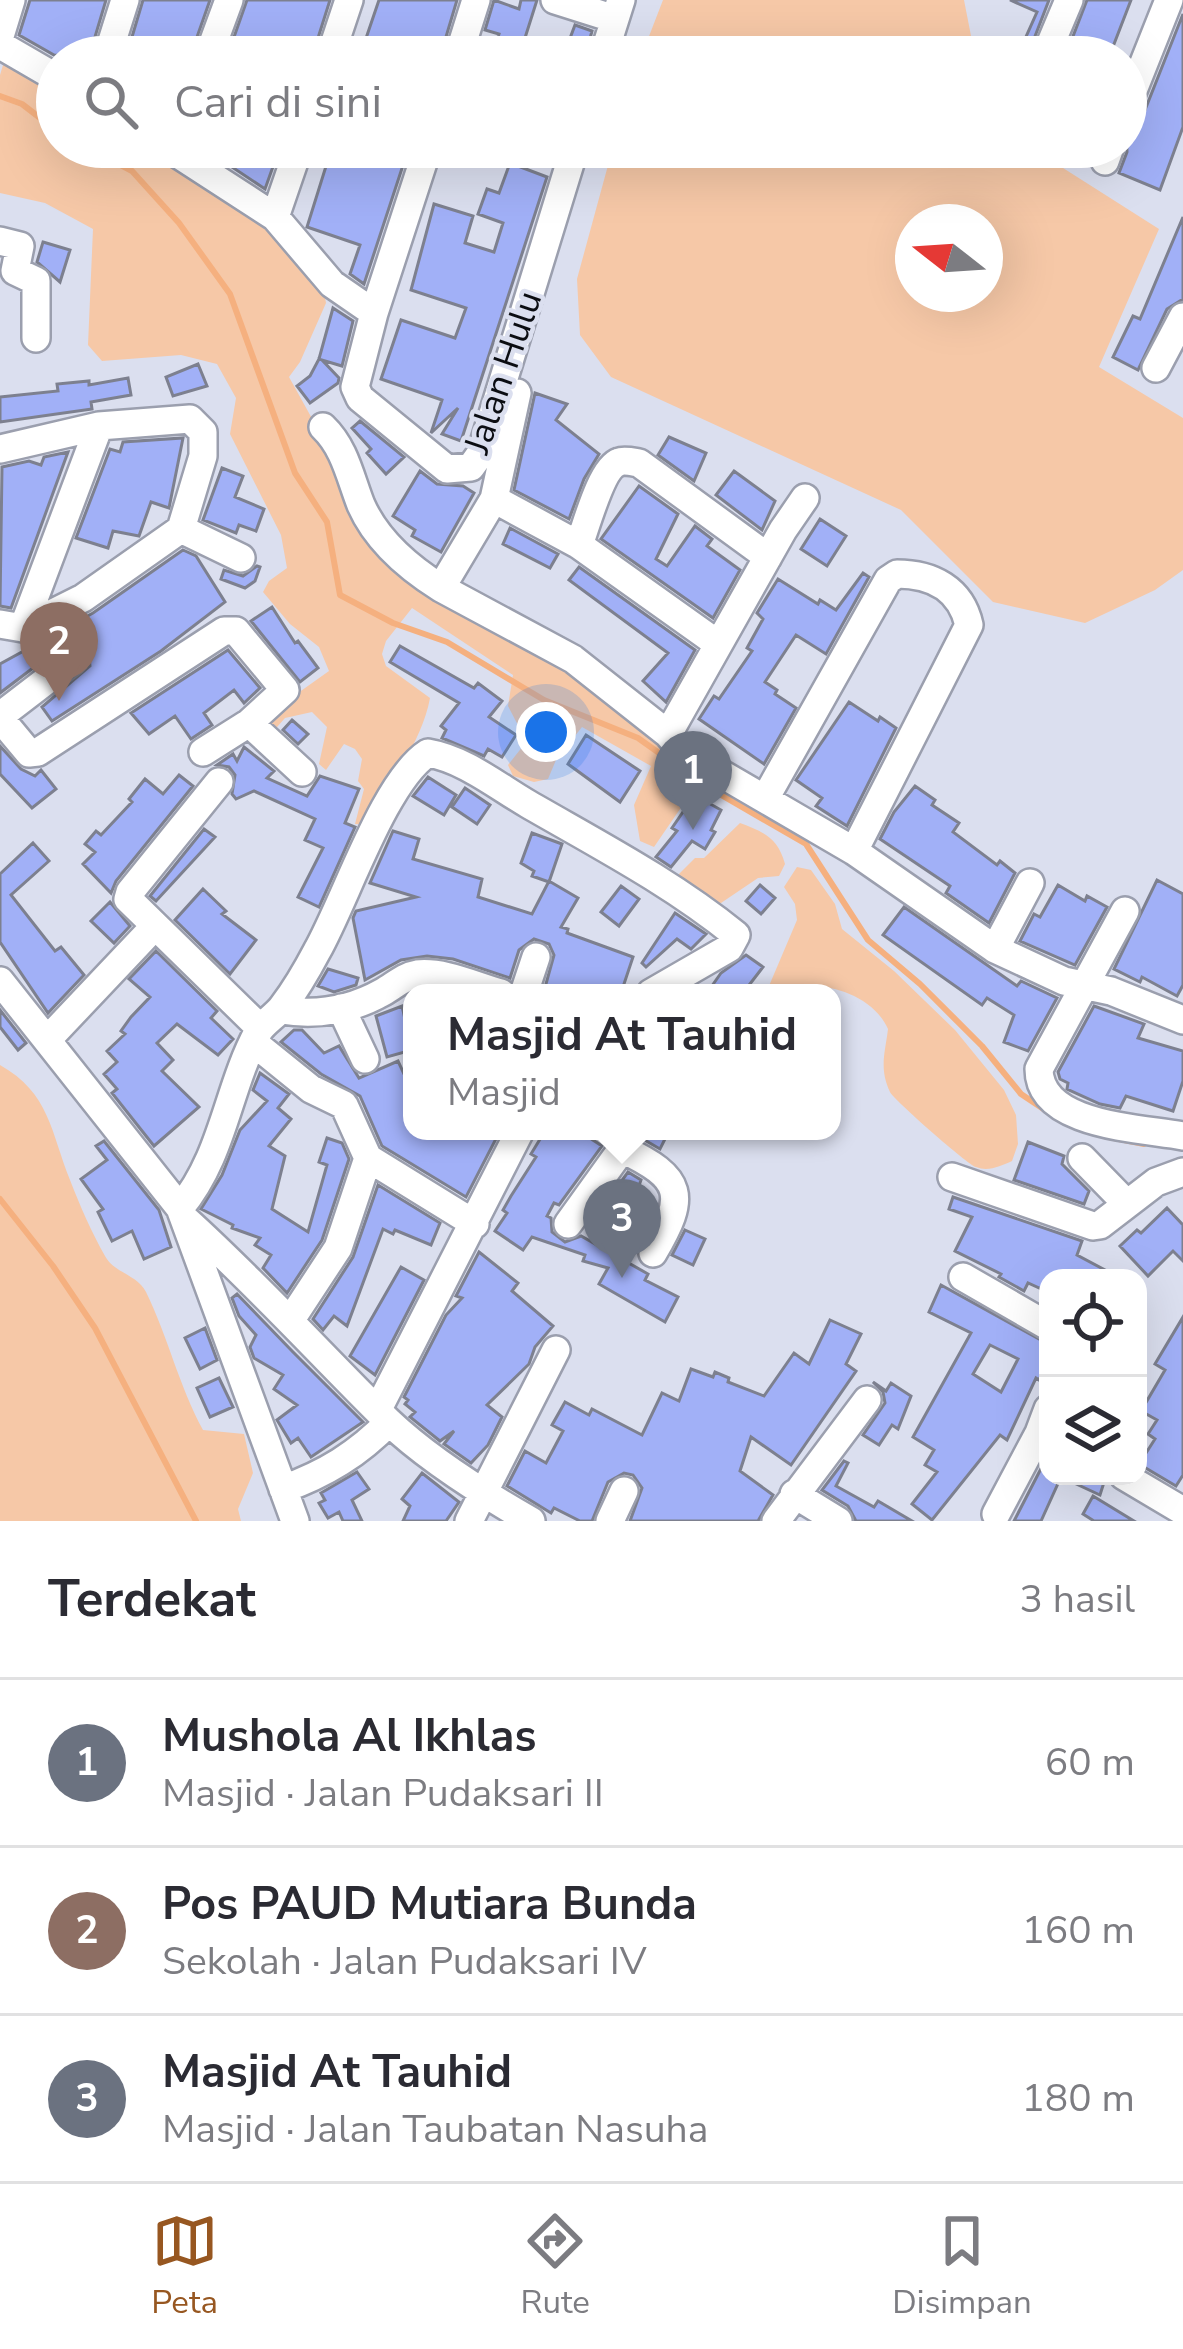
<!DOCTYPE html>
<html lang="id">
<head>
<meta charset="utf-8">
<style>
  :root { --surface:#fff; --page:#f7f7f7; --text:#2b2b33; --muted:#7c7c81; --line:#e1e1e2; --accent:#975721 }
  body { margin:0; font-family:"Nunito Sans",sans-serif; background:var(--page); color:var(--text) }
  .controls { position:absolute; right:36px; bottom:36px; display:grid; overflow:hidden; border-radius:24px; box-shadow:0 12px 48px #0002 }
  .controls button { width:108px; height:108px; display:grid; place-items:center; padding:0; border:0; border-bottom:3px solid var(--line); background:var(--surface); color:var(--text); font:60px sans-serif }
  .compass { position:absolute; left:895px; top:204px; width:108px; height:108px; border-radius:50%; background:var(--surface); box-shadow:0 12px 48px #0002; rotate:287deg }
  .you { position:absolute; left:546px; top:732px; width:42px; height:42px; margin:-30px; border:9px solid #fff; border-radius:50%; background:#1a73e8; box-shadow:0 0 0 18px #1a73e833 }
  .badge { display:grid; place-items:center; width:78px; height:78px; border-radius:50%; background:var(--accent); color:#fff; font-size:39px; font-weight:700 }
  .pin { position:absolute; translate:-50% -99px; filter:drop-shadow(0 3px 6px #0008) }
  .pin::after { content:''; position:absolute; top:63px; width:42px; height:36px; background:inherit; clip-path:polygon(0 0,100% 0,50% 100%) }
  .popup { position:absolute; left:403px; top:984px; width:438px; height:156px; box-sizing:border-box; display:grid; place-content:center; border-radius:24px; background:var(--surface); filter:drop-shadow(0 3px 9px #0005); font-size:39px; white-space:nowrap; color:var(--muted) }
  .popup b { font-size:45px; color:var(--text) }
  .popup::after { content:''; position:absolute; left:50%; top:100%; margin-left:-24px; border:24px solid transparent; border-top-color:var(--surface) }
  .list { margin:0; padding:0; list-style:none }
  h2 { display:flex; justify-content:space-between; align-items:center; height:156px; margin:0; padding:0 48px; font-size:51px }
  h2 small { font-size:39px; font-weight:400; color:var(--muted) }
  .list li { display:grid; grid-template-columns:78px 1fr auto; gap:36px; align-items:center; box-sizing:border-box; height:168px; padding:0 48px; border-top:3px solid var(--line) }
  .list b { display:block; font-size:45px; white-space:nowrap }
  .list p { margin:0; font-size:39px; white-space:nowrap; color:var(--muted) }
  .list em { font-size:39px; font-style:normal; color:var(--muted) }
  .icon { flex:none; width:66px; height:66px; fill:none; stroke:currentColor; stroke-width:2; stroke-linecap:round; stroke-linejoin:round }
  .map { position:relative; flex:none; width:1183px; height:1521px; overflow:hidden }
  .search { position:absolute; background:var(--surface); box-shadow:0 12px 48px #0002; left:36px; right:36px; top:36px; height:132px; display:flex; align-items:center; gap:30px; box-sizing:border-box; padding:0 42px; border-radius:66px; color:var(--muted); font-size:45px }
  .sheet { height:660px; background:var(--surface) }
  nav { display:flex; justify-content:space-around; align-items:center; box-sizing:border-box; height:168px; border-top:3px solid var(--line); background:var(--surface); font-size:33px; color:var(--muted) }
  nav a { display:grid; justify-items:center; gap:6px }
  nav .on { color:var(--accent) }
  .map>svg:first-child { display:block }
  .grass { fill:#f6c8a7; fill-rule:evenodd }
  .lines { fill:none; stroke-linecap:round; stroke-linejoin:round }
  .stream { stroke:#f5b07f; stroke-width:6 }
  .building { fill:#a1b0f7; stroke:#7d808f; stroke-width:3; fill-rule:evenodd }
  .minor-casing { stroke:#9b9fae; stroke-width:32 }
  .minor { stroke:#fff; stroke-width:27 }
  .labels { text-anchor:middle; stroke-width:9; stroke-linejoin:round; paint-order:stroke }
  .street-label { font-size:36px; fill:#0b0d12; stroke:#dbdfef }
</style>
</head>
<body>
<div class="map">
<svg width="1183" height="1521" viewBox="0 0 1183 1521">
  <rect width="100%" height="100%" fill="#dbdfef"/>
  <path class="grass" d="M663,0H964L972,41L968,57H641Z
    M6,55L57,78V147H147L275,225L323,287L326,303L300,362L289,377L366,516L518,640L612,703L648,737L704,774L654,847L640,841L634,805L651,766L582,727L556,760L548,779L534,782L513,776L508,765L523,746L522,733L508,706L513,675L412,608L386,641L382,654L386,666L430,698C422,742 389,784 367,825L355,824L364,789L358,781L362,759L355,749L344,744L326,770L319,764L327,727L312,712L285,718L270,735L232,748L265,705L298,693L329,671L319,647L290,624L263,592L269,581L287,568L281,535L230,434L236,398L217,364L181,355L102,361L88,345L93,229L45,203L0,193V75Z
    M613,147H1030L1159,229L1099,367L1183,418V570L1155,590L1085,623L993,602L901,510L611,377L580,335L577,279ZM913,222H985V294H913Z
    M740,823C764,832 778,838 785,864L779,876L758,878L721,903L709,901L676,877L695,858H704Z
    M797,867L811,870L835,904L842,929L894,971L955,1030L1004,1090L1016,1115L1018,1144L1012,1161C1001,1166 988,1172 976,1167C968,1165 894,1100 890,1092C879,1068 885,1054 888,1029C875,1000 840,986 810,986L803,993H766L797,920L795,904L784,887Z
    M0,1065C50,1093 51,1133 70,1180C80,1206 92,1233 105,1256C114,1273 138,1275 146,1292C168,1337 179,1386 203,1430L244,1434L253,1473L238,1509L241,1521H0Z"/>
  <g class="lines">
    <path class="stream" d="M0,96L22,104L57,131
      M87,147L132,171L179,223L230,294L295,473L327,522L340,595L393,623L447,642L544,700L638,738L704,785L806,844L868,940L920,984L982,1046L1021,1094L1048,1112
      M1104,1136L1144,1144
      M0,1199L53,1266L95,1328L196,1521"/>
  </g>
  <path class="building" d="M30,0H106L89,57L54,55L19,35Z
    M143,0H210L190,57H126Z
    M247,0H330L312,57H227Z
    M379,0H457L440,57H366L368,52L362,50Z
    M494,0L519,9L521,0H537L524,41L563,54V57H491L499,34L485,30Z
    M1010,0H1049L1027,57H1017L1037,12Z
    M1087,0H1131L1109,57H1065Z
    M1183,14V127L1160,190L1119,173L1127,152L1126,126L1136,123L1143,115Z
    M575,25L592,31L585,57H563Z
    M202,147H280L265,189Z
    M332,147H409L364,284L350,274L360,245L307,227Z
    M510,163L547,177L461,441L442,434L458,408L431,433L442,400L381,379L401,320L455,338L466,308L411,290L434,204L473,216L465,243L494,252L503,223L478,214L487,189L499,193Z
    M1183,217V299L1167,309L1138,370L1113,357L1133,316L1140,319Z
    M43,242L70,250L60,282L37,262Z
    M333,308L353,321L342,366L322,360L339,378L338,383L310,403L297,386L310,376L319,359Z
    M198,364L207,386L173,396L166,377Z
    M128,378L131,395L91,402L92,409L0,422V397L58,391L57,384L89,381V385Z
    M535,393L567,404L556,420L599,454L584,479L569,519L514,490Z
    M360,421L404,457L386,474L367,453L371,449L352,428Z
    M669,437L706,453L694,481L658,455Z
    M183,438L169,508L151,502L139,536L113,531L108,548L76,538L110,449L120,452L123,442Z
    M68,452L11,608L0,606L2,467L29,461L41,465L44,457Z
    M222,468L243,476L235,497L264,509L256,531L239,525L236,533L203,520Z
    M420,471L437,484L463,486L474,493L441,552L412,536L415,530L393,516Z
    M734,471L775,501L762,530L716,495Z
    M639,486L678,514L656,559L667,566L695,526L712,539L707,546L740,570L713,618L601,539Z
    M820,519L846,536L827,566L801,549Z
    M510,528L558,554L550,568L503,544Z
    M183,550L196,556L225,602L161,651L52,721L42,707L90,666L88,650L81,644L62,646L0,693V664L93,613Z
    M257,566L260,567L255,581L245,588L221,579L224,570L243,576Z
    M579,567L695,650L666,702L643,681L668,653L569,580Z
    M863,573L869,577L826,654L796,635L765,682L777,690L775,694L796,708L764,764L699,719L714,696L719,699L752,651L747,648L763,619L757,613L778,579L818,604L820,600L836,610Z
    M272,607L295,643L298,641L318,668L300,682L251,621Z
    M400,646L474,688L478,683L502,701L489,717L516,735L502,757L488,749L484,756L442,738L446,730L441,726L459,703L390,662Z
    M228,650L260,688L244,703L234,690L204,713L212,725L191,739L175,716L149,734L131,713Z
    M849,702L878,721L880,717L896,728L847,826L816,806L822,798L796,780Z
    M292,720L308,734L298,744L283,730Z
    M586,735L640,771L620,802L568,764Z
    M0,746L21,769L35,776L41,770L56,789L32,808L0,774Z
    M244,747L274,771L267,778L307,796L320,776L359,789L345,823L355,827L319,907L298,897L323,848L305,840L315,819L254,791L236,799L232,794L235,775L229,767L217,765L233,754L237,761Z
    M179,775L193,786L116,881L111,893L83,864L95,852L85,844L96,831L101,835L132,802L129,799L145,779L163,794Z
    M428,777L456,795L444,815L413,796Z
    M915,786L935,800L932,805L959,823L953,832L997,865L1000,861L1015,873L989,923L946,893L950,886L880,839L894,812Z
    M465,788L490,805L477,824L452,807Z
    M698,797L721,810L711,830L715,832L705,849L692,841L671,867L656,857L677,831L672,828L683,812L689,815Z
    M204,829L215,837L156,901L150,896Z
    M393,831L419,839L413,859L482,879L478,897L532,914L549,881L578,898L561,927L568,929L567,933L633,957L621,993H596L580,987L578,993L544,991L554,955L549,944L534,939L519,950L510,978L453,959L427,956L401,960L365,980L353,918L356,911L416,897L370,883Z
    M532,833L562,844L549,882L532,876L534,871L521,863Z
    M33,843L49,861L11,895L55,951L61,947L84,975L48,1013L0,942V874Z
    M1157,880L1183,894V985L1177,996L1142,977L1140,982L1114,969Z
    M760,885L775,898L761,914L746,901Z
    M1058,885L1085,901L1087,896L1107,907L1075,965L1020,941L1034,914L1040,917Z
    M621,886L639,899L619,926L601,912Z
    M203,889L226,911L222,914L256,940L230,974L175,920Z
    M110,902L130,926L114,943L91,921Z
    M904,907L1017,986L1021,981L1057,998L1028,1051L1004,1042L1014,1015L987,998L982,1005L883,935Z
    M675,913L706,934L691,949L677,939L646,967L642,963Z
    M156,951L217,1011L211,1018L233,1039L218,1055L177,1024L157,1043L173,1060L162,1071L199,1107L154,1146L112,1093L117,1089L104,1074L117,1062L107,1051L125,1034L121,1031L131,1017L150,997L129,979Z
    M746,955L763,967L743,993H707L721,973Z
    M328,969L358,978L356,985L334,992L318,986Z
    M402,1006L412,1050L387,1057L376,1016Z
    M1094,1006L1144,1024L1138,1038L1183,1051V1081L1173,1111L1126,1096L1120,1108L1100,1104L1067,1089L1068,1083L1060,1079L1058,1072Z
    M0,1010L26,1043L18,1050L0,1027Z
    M294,1030H302L324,1053L339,1046L359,1078L398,1061L412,1091V1131H500L466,1197L382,1146L360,1096L321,1074L281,1042Z
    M260,1073L289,1094L278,1108L291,1119L269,1146L285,1156L272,1209L308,1232L327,1165L319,1162L327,1138L342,1143L349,1159L322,1240L287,1293L263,1268L271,1255L255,1245L260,1238L232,1228L233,1225L201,1209L222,1175L240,1130L267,1101L253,1090Z
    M545,1131H579L602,1146L559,1205L554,1203L547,1216L551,1218L552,1232L565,1242L581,1236L648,1274L645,1280L678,1297L665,1322L599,1284L608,1268L583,1261L585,1255L532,1237L523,1250L495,1231L507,1213L503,1210L511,1196L536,1157L531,1154Z
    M642,1131H669L660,1149L643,1139Z
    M104,1141L159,1210L171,1247L144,1259L132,1231L112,1241L98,1212L103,1209L81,1179L107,1160L96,1146Z
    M1028,1142L1064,1156L1062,1164L1089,1191L1084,1204L1014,1180Z
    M628,1172L641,1180L630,1211L648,1218L641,1237L594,1219Z
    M378,1185L440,1223L431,1245L395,1230L393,1234L383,1229L347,1326L334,1316L323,1330L313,1319L353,1257Z
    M953,1197L1082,1241L1077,1255L1120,1278H1048V1292L1028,1283L1024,1291L999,1277L1001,1274L955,1251L972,1217L949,1209Z
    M1167,1208L1183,1225V1261L1173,1251L1148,1276L1120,1246L1137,1230L1141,1233Z
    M685,1230L705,1239L693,1265L672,1255Z
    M479,1252L518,1283L512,1291L553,1326L535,1347L529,1364L487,1405L502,1417L488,1445L471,1463L444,1444L454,1431L440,1441L410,1417L415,1412L405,1404L408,1400L404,1397L446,1315L462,1298L456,1296Z
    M401,1267L424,1280L375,1375L350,1356Z
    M941,1285L1048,1344V1361L1039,1380L1036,1378L1007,1440L1000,1435L932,1520L912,1504L937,1472L925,1465L934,1450L913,1437L971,1333L929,1312ZM990,1345L1018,1359L1001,1392L973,1374Z
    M237,1294L293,1352L363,1422L311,1457L298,1438L291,1443L277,1420L297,1405L274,1389L283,1375L254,1358L250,1347L256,1335L239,1316L232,1298Z
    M1183,1317V1475L1176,1486L1139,1464L1155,1439L1148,1434L1157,1420L1141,1411L1165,1370L1155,1364Z
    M830,1320L861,1334L846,1364L856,1371L791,1465L751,1437L740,1471L773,1495L758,1521H630L642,1488L633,1475L624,1473L608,1482L592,1521H580L554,1508L551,1513L507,1486L525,1451L546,1463L563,1431L552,1425L565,1402L589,1415L592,1409L642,1435L662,1393L679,1401L691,1369L713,1377L715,1372L729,1378L728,1382L764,1396L794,1353L809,1364Z
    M205,1328L217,1360L200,1369L185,1338Z
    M219,1378L233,1407L210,1417L197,1388Z
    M873,1382L886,1391L891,1383L911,1396L898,1429L892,1425L879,1445L863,1435L885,1403L883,1392Z
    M1048,1455V1476H1106L1100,1495L1061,1477L1041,1521H1014Z
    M844,1461L848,1463L836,1486L874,1507L878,1501L912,1521H856L848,1506L822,1490Z
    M357,1472L369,1489L352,1500L362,1521H343L339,1512L328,1518L319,1503L325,1500L321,1493Z
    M422,1473L459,1502L446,1521H403L410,1506L402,1499Z
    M1093,1496L1134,1521H1094L1083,1514Z"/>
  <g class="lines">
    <defs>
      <path id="minor" d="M555,0L615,19
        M0,36L11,0
        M0,45L57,78
        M107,57L125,0
        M208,57L229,0
        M330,57L349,0
        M458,57L476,0
        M603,57L621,0
        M1045,57L1069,0
        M1126,108L1169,0
        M167,147L275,217L332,284L374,313L428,147
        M1105,161L1110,147
        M275,217L299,147
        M0,241L20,246L15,271L36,281V338
        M374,313L355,387L360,398L447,469L471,467L481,453L575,147
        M1156,368L1183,317
        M323,427C345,448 350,477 361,505C377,541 409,568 441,588
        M0,449L99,426L190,419L203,432V456L181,529
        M494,499L517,393
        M579,545C586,527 601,468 619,462C624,460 633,462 639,463L768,557
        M0,624L23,628L83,598L181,529L241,558
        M23,628L99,426
        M718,644L579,545L494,499L441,588L573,659L668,734L684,752L854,851L995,949L1064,981L1111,991L1183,1020
        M0,716L73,660
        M0,718L29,753L38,752L224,631H236L285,690L249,723L203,752
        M249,723L302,772
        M668,734L783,530L805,498
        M219,782L130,892L128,899L260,1028
        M766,797L888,580L897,574C932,574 961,589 969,625L854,851
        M1125,911L1039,1069C1039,1126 1140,1128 1183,1136
        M995,949L1030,883
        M0,981L180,1208L295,1521
        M524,993L536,957
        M341,1008L365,1059
        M281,1010C317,1016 351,1010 383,992C394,986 404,976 417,974C444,971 475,986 501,993
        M49,1038L154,927
        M254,1043L311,1089L344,1105L368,1158L338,1248L290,1321
        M622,1149C684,1178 687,1196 653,1253
        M368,1158L475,1224
        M1082,1158L1125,1202
        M952,1177L1093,1226L1100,1225L1156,1182L1183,1172
        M180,1208C224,1155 227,1089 258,1032C264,1022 276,1016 283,1006C296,989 307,970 317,951C345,902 384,781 428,753C464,759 497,786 528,804C599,845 672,883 736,935L729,948L651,993
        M186,1220C257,1284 320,1354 388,1421C429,1460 482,1493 531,1521
        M568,1224L622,1149L625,1135
        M963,1277L1048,1326
        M378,1409L520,1131
        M1048,1409L1039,1433L1048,1437
        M1124,1476L1183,1511
        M283,1489C325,1474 358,1454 389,1422
        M794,1494L838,1521
        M996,1514L1039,1433
        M469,1521L556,1350
        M610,1521L624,1491
        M776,1521L867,1400"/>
    </defs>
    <use href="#minor" class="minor-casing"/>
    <use href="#minor" class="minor"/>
  </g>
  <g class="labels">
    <g class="street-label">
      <text transform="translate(502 372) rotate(-71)" y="13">Jalan Hulu</text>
    </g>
  </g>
</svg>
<div class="controls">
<button><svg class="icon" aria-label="locate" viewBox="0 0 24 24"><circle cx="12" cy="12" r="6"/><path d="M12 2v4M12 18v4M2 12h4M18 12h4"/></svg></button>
<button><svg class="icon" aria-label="layers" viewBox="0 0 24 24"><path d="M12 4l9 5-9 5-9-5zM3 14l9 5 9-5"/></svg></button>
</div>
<svg class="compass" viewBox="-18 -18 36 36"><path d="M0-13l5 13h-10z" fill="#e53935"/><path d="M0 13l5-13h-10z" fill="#7c7c81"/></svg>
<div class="you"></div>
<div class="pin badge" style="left:693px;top:830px;background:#6b7280">1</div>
<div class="pin badge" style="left:59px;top:701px;background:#8d6e63">2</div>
<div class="pin badge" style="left:622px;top:1278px;background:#6b7280">3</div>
<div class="popup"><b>Masjid At Tauhid</b>Masjid</div>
<div class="search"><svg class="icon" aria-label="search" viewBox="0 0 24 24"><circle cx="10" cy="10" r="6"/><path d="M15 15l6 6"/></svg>Cari di sini</div>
</div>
<section class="sheet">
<h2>Terdekat<small>3 hasil</small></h2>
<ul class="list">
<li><span class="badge" style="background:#6b7280">1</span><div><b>Mushola Al Ikhlas</b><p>Masjid · Jalan Pudaksari II</p></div><em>60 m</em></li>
<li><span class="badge" style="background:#8d6e63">2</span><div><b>Pos PAUD Mutiara Bunda</b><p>Sekolah · Jalan Pudaksari IV</p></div><em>160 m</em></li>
<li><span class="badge" style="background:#6b7280">3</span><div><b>Masjid At Tauhid</b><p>Masjid · Jalan Taubatan Nasuha</p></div><em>180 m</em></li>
</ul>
</section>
<nav>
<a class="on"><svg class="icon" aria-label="map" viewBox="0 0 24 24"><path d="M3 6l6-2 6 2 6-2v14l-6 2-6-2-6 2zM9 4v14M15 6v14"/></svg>Peta</a>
<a><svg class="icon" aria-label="directions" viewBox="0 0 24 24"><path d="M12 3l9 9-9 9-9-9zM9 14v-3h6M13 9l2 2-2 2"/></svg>Rute</a>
<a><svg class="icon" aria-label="saved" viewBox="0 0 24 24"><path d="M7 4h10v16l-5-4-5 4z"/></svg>Disimpan</a>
</nav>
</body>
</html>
